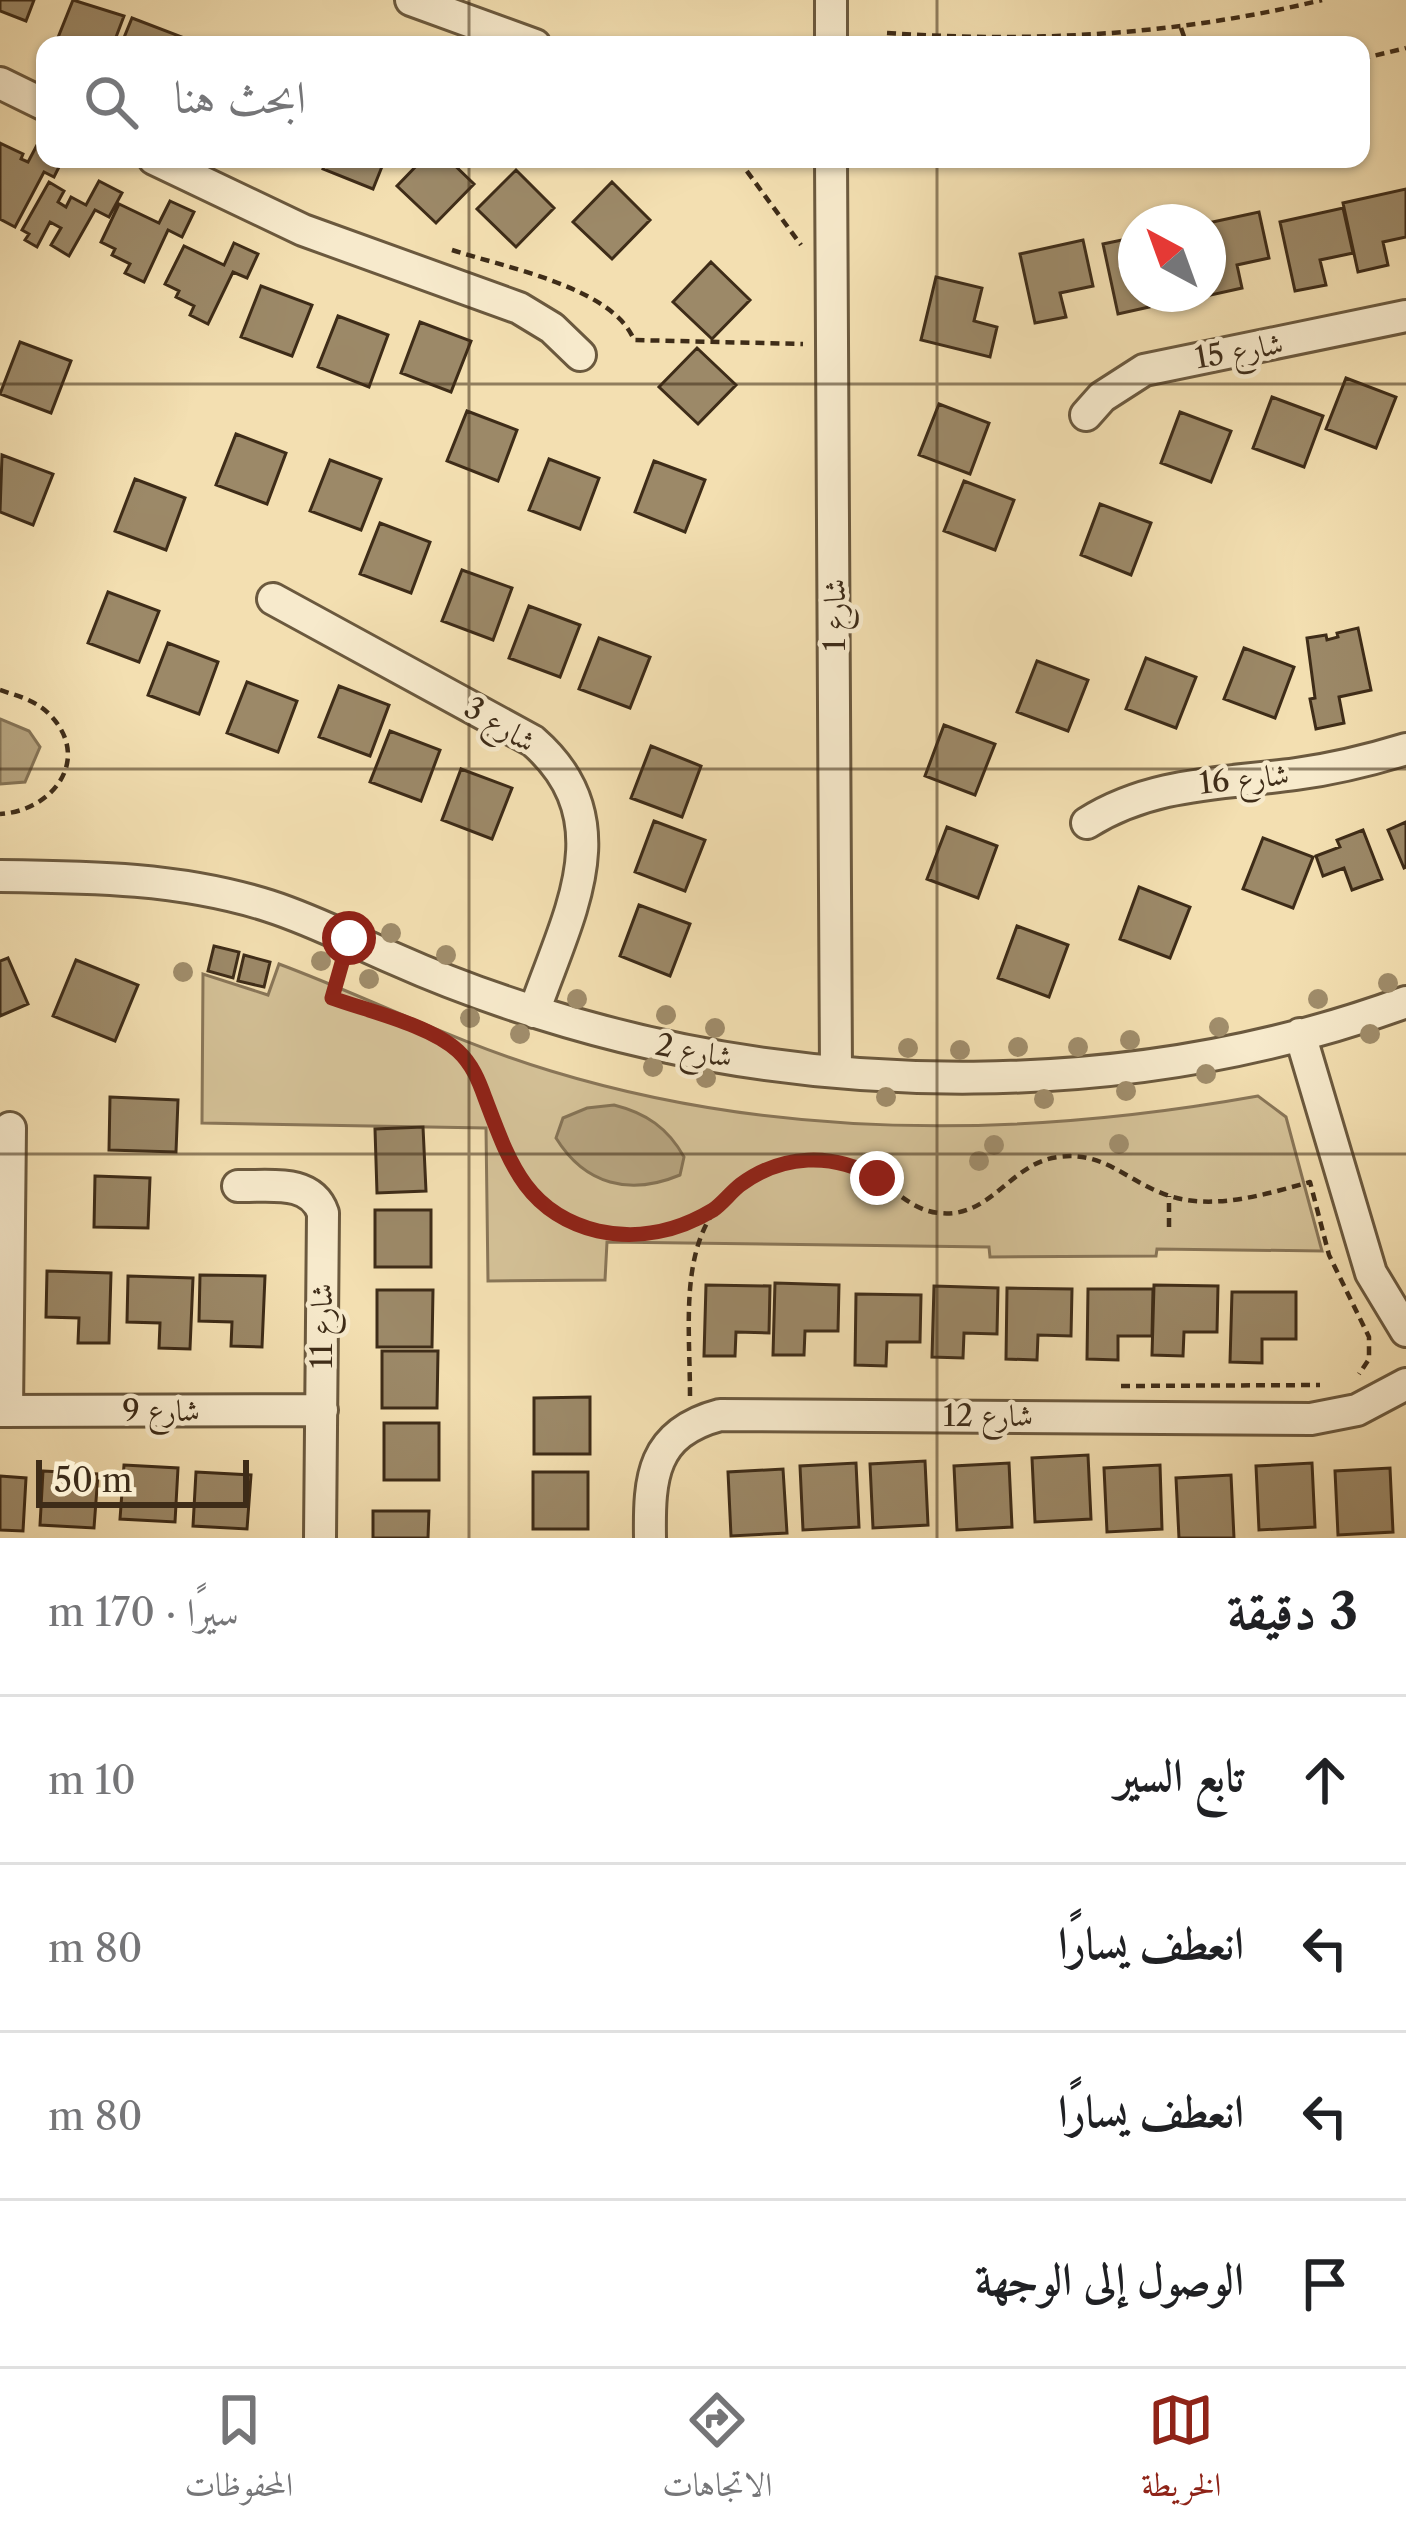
<!DOCTYPE html>
<html lang="ar">
<head>
<meta charset="utf-8">
<style>
  :root { --surface:#fff; --page:#f6f6f6; --text:#202124; --muted:#757577; --line:#e0e0e0; --accent:#8f2418 }
  body { margin:0; font-family:"Libre Caslon Text",Amiri,serif; background:var(--page); color:var(--text); direction:rtl }
  .compass { position:absolute; left:1118px; top:204px; width:108px; height:108px; border-radius:50%; background:var(--surface); box-shadow:0 3px 9px #0004; rotate:319deg }
  .scale { position:absolute; left:36px; bottom:30px; width:213px; box-sizing:border-box; padding-left:12px; border:6px solid #3e2c18; border-top:0; font-size:33px; line-height:42px; white-space:nowrap; color:#3e2c18; -webkit-text-stroke:9px #f7eacc; paint-order:stroke }
  .stop { position:absolute; width:36px; height:36px; margin:-27px; border:9px solid #8f2418; border-radius:50%; background:#fff }
  .stop.end { background:#8f2418; border-color:#fff; box-shadow:0 3px 12px #0008 }
  .list { margin:0; padding:0; list-style:none }
  h2 { display:flex; justify-content:space-between; align-items:center; height:156px; margin:0; padding:0 48px; font-size:51px }
  h2 small { font-size:39px; font-weight:400; color:var(--muted) }
  .list li { display:grid; grid-template-columns:78px 1fr auto; gap:36px; align-items:center; box-sizing:border-box; height:168px; padding:0 48px; border-top:3px solid var(--line) }
  .list b { display:block; font-size:45px; white-space:nowrap }
  .list em { font-size:39px; font-style:normal; color:var(--muted) }
  .icon { flex:none; width:66px; height:66px; fill:none; stroke:currentColor; stroke-width:2; stroke-linecap:round; stroke-linejoin:round }
  .map { position:relative; flex:none; width:1406px; height:1538px; overflow:hidden; direction:ltr }
  .search { position:absolute; background:var(--surface); box-shadow:0 3px 9px #0004; left:36px; right:36px; top:36px; height:132px; display:flex; align-items:center; gap:30px; box-sizing:border-box; padding:0 42px; border-radius:24px; color:var(--muted); font-size:45px }
  .sheet { height:828px; background:var(--surface) }
  nav { display:flex; justify-content:space-around; align-items:center; box-sizing:border-box; height:168px; border-top:3px solid var(--line); background:var(--surface); font-size:33px; color:var(--muted) }
  nav a { display:grid; justify-items:center; gap:6px }
  nav .on { color:var(--accent) }
  .map>svg:first-child { display:block }
  .green { fill:#d4c197; stroke:#897658; stroke-width:3 }
  .water { fill:#b5a27d; stroke:#857355; stroke-width:3 }
  .building { fill:#9c8968; stroke:#3e2c18; stroke-width:3 }
  .lines { fill:none; stroke-linecap:round; stroke-linejoin:round }
  .minor-casing { stroke:#6b593e; stroke-width:36 }
  .path { stroke:#3e2c18; stroke-width:4.5; stroke-dasharray:9 6; stroke-linecap:butt }
  .minor { stroke:#f7eacc; stroke-width:30 }
  .tree { fill:#a08d6b }
  .route { stroke:#8f2418; stroke-width:15 }
  .grid { fill:none; stroke:#3e2c18; stroke-width:3; stroke-opacity:0.55 }
  .labels { text-anchor:middle; stroke-width:9; stroke-linejoin:round; paint-order:stroke }
  .street-label { font-size:30px; fill:#3e2c18; stroke:#f7eacc }
</style>
</head>
<body>
<div class="map">
<svg width="1406" height="1538" viewBox="0 0 1406 1538">
  <rect width="100%" height="100%" fill="#f3dfb1"/>
  <filter id="stains"><feTurbulence type="fractalNoise" baseFrequency=".00167" numOctaves="4"/><feColorMatrix values="0 0 0 0 .2 0 0 0 0 .09 0 0 0 0 .02 0 0 0 .5 -.17"/></filter>
  <radialGradient id="worn" r=".72"><stop offset=".6" stop-color="#630" stop-opacity="0"/><stop offset="1" stop-color="#630" stop-opacity=".3"/></radialGradient>
  <path class="green" d="M279,964C370,998 457,1043 551,1071C781,1141 1023,1138 1258,1096L1286,1117L1322,1251L1157,1249L1156,1256L990,1257L989,1247L607,1242L605,1280L488,1281L486,1128L202,1123L203,974L268,995Z"/>
  <path class="water" d="M0,719L29,731L40,747L25,782L0,784Z
    M614,1105C646,1113 668,1128 684,1157L680,1175C630,1196 585,1185 556,1138L563,1118L587,1108Z"/>
  <path class="building" d="M0,0H34L26,21L0,11Z
    M73,0L124,16L113,45H55Z
    M132,18L182,37L179,45H121Z
    M0,143L23,154L21,159L28,162L37,145L45,149V159H63L54,177L44,172L15,227L0,219Z
    M327,159H385L373,189L323,169Z
    M423,159H448L474,184L436,223L397,186Z
    M516,170L554,208L516,247L477,209Z
    M99,181L122,193L109,217L95,210L69,256L51,245L61,228L50,222L37,247L25,240L29,234L22,230L49,182L64,191L58,202L66,207L71,197L86,205Z
    M612,182L650,220L612,259L573,222Z
    M1406,189V237L1383,242L1388,265L1358,272L1343,203Z
    M170,201L194,212L182,237L168,230L144,282L125,273L130,264L112,255L115,249L101,242L119,204L159,223Z
    M1343,208L1353,253L1320,260L1326,285L1295,291L1280,222Z
    M1259,212L1269,258L1237,265L1242,288L1211,295L1208,223Z
    M1136,237V294H1146L1149,307L1118,314L1103,244Z
    M1083,240L1093,286L1060,293L1066,317L1035,323L1020,254Z
    M234,243L258,254L247,278L233,272L208,324L190,315L194,306L176,297L179,291L165,284L184,246L224,265Z
    M711,262L750,300L712,339L673,302Z
    M936,277L982,288L974,321L997,327L990,357L921,340Z
    M261,286L312,305L292,356L241,337Z
    M338,316L388,335L369,387L318,367Z
    M420,322L471,341L451,392L401,373Z
    M20,342L71,361L51,413L0,394Z
    M697,348L736,385L698,424L659,387Z
    M1346,378L1396,397L1376,448L1326,429Z
    M1272,397L1323,416L1304,467L1253,448Z
    M939,404L989,423L970,474L919,455Z
    M467,411L517,430L498,481L447,461Z
    M1180,412L1231,431L1211,482L1161,463Z
    M236,434L286,453L267,504L216,485Z
    M2,455L53,474L33,525L0,512Z
    M549,459L599,478L580,529L529,510Z
    M330,460L381,479L361,530L310,511Z
    M654,461L705,480L685,532L635,512Z
    M135,479L185,498L166,550L115,531Z
    M964,481L1014,500L995,550L944,531Z
    M1100,504L1151,523L1131,575L1081,555Z
    M380,523L430,542L411,593L360,574Z
    M462,570L512,588L493,640L442,621Z
    M108,592L159,611L139,662L88,643Z
    M529,606L580,625L560,677L509,658Z
    M1358,628L1371,690L1339,697L1344,723L1316,729L1310,699L1315,698L1307,638L1326,635L1327,640L1338,637L1337,633Z
    M599,638L650,657L630,708L579,689Z
    M168,643L218,662L199,714L148,695Z
    M1244,648L1294,667L1275,718L1224,699Z
    M1146,658L1196,677L1176,728L1126,709Z
    M1037,661L1088,680L1068,731L1017,712Z
    M247,682L297,701L278,752L227,733Z
    M339,686L389,705L370,756L319,737Z
    M944,725L995,744L975,795L925,776Z
    M390,731L440,750L421,801L370,782Z
    M651,746L701,766L682,817L631,798Z
    M461,769L512,788L492,839L442,820Z
    M654,821L705,840L685,891L635,872Z
    M1406,822V867L1404,868L1388,830Z
    M947,827L997,846L978,898L927,879Z
    M1363,830L1382,879L1352,890L1344,868L1323,876L1316,856L1340,847L1337,840Z
    M1263,838L1313,857L1293,908L1243,889Z
    M1139,887L1190,907L1170,958L1120,939Z
    M639,905L690,924L670,976L620,956Z
    M1017,926L1068,945L1049,997L998,978Z
    M214,946L239,952L233,978L208,971Z
    M244,955L270,962L264,987L238,981Z
    M8,958L28,1004L0,1016V961Z
    M76,960L138,985L115,1041L53,1016Z
    M110,1097L178,1100L176,1152L109,1150Z
    M423,1127L426,1191L377,1193L375,1129Z
    M95,1176L150,1178L148,1228L94,1227Z
    M375,1210H431V1267H375Z
    M47,1271L111,1273L109,1343H78L79,1318L46,1317Z
    M200,1275L265,1276L262,1347L231,1346L232,1322L199,1321Z
    M128,1276L193,1278L190,1349L159,1348L160,1323L127,1322Z
    M775,1283L839,1285L838,1331H805L804,1355H773Z
    M706,1285L770,1286L769,1333L736,1332L735,1356H704Z
    M1154,1285L1218,1286L1217,1332H1184L1183,1356L1152,1355Z
    M934,1286L998,1288L997,1334L964,1333L963,1358L932,1357Z
    M1007,1288L1072,1289L1071,1336L1038,1335L1037,1360L1006,1359Z
    M1088,1289H1153L1152,1336H1118V1360L1087,1359Z
    M377,1290H433L432,1347H377Z
    M1232,1292H1296V1339H1262V1363L1230,1362Z
    M856,1294L921,1295L920,1342H887L886,1366L855,1365Z
    M382,1351H438L437,1408H382Z
    M590,1397V1454H534V1398Z
    M384,1423H439V1480H384Z
    M1088,1455L1091,1519L1035,1522L1032,1458Z
    M925,1461L928,1525L873,1528L870,1464Z
    M856,1463L859,1527L803,1530L800,1466Z
    M1009,1463L1012,1527L957,1530L954,1466Z
    M1312,1463L1315,1527L1259,1530L1256,1466Z
    M124,1465L178,1468L175,1522L120,1519Z
    M1160,1465L1162,1529L1107,1532L1104,1468Z
    M1390,1468L1393,1532L1338,1535L1335,1471Z
    M783,1469L787,1533L731,1536L728,1472Z
    M43,1471L98,1474L94,1528L40,1525Z
    M196,1472L251,1475L247,1529L193,1526Z
    M533,1472H588V1529H533Z
    M1231,1475L1234,1538H1179L1176,1478Z
    M0,1476L26,1478L23,1531L0,1530Z
    M373,1511H429L428,1538H373Z"/>
  <g class="lines">
    <defs>
      <path id="minor" d="M411,0L535,45
        M831,45V0
        M0,83L45,105
        M154,159L303,230L519,308L552,328L580,355
        M831,159L836,1071
        M1086,415L1102,397L1144,370L1406,316
        M273,599L533,741C625,821 566,918 534,1012
        M1087,823C1152,782 1222,784 1296,774C1333,769 1370,760 1406,749
        M0,876C92,877 181,878 269,906C313,920 353,941 395,959C442,980 491,998 539,1013C815,1100 1133,1102 1406,1002
        M1300,1034L1371,1273L1406,1331
        M238,1186C268,1187 311,1178 323,1213L320,1538
        M0,1411L322,1410
        M7,1411L10,1128
        M650,1538C649,1477 652,1433 720,1415L1311,1419L1357,1410L1406,1384"/>
    </defs>
    <use href="#minor" class="minor-casing"/>
    <path class="path" d="M1181,28L1187,45
      M887,33C1034,43 1178,35 1322,0
      M1361,59L1406,48
      M738,159L801,245
      M452,250C503,267 613,287 634,340L803,344
      M0,690C18,696 38,701 51,716C92,760 52,811 0,814
      M341,967L331,998C371,1012 427,1022 458,1050C486,1077 493,1124 508,1158C533,1215 601,1244 661,1232C679,1228 695,1219 711,1210
      M1169,1227V1196
      M1121,1386L1320,1385
      M690,1396C690,1306 671,1199 781,1165C803,1158 831,1155 853,1164C883,1175 905,1210 939,1213C991,1219 1010,1163 1058,1157C1101,1151 1123,1177 1159,1192C1207,1213 1263,1195 1310,1182L1329,1255L1369,1337V1359L1359,1374"/>
    <use href="#minor" class="minor"/>
  </g>
  <g class="tree">
    <circle cx="391" cy="933" r="10"/>
    <circle cx="446" cy="955" r="10"/>
    <circle cx="321" cy="961" r="10"/>
    <circle cx="183" cy="972" r="10"/>
    <circle cx="369" cy="979" r="10"/>
    <circle cx="1388" cy="983" r="10"/>
    <circle cx="577" cy="999" r="10"/>
    <circle cx="1318" cy="999" r="10"/>
    <circle cx="666" cy="1015" r="10"/>
    <circle cx="470" cy="1018" r="10"/>
    <circle cx="1219" cy="1027" r="10"/>
    <circle cx="715" cy="1028" r="10"/>
    <circle cx="520" cy="1034" r="10"/>
    <circle cx="1370" cy="1034" r="10"/>
    <circle cx="1130" cy="1040" r="10"/>
    <circle cx="1018" cy="1047" r="10"/>
    <circle cx="1078" cy="1047" r="10"/>
    <circle cx="908" cy="1048" r="10"/>
    <circle cx="960" cy="1050" r="10"/>
    <circle cx="653" cy="1067" r="10"/>
    <circle cx="1206" cy="1074" r="10"/>
    <circle cx="706" cy="1078" r="10"/>
    <circle cx="1126" cy="1091" r="10"/>
    <circle cx="886" cy="1097" r="10"/>
    <circle cx="1044" cy="1099" r="10"/>
    <circle cx="1119" cy="1144" r="10"/>
    <circle cx="994" cy="1145" r="10"/>
    <circle cx="979" cy="1161" r="10"/>
  </g>
  <g class="lines">
    <path class="route" d="M349,938L332,998C368,1011 430,1025 458,1051C472,1064 479,1081 485,1098C509,1161 525,1213 598,1231C638,1240 678,1231 713,1210C723,1203 730,1193 740,1185C782,1154 833,1152 877,1178"/>
  </g>
  <path class="grid" d="M469,0V45M937,0V45M469,159V1538M937,159V1538M0,384H1406M0,769H1406M0,1154H1406"/>
  <g class="labels">
    <g class="street-label">
      <text transform="translate(1239 351) rotate(-10)" y="10">شارع 15</text>
      <text transform="translate(835 615) rotate(-90)" y="10">شارع 1</text>
      <text transform="translate(500 725) rotate(31)" y="10">شارع 3</text>
      <text transform="translate(1244 779) rotate(-6)" y="10">شارع 16</text>
      <text transform="translate(694 1051) rotate(10)" y="10">شارع 2</text>
      <text transform="translate(322 1326) rotate(-90)" y="10">شارع 11</text>
      <text x="161" y="1421">شارع 9</text>
      <text x="988" y="1426">شارع 12</text>
    </g>
  </g>
  <rect width="100%" height="100%" filter="url(#stains)"/>
  <rect width="100%" height="100%" fill="url(#worn)"/>
</svg>
<svg class="compass" viewBox="-18 -18 36 36"><path d="M0-13l5 13h-10z" fill="#e53935"/><path d="M0 13l5-13h-10z" fill="#757577"/></svg>
<div class="scale">50 m</div>
<div class="stop" style="left:349px;top:938px"></div>
<div class="stop end" style="left:877px;top:1178px"></div>
<div class="search"><svg class="icon" aria-label="search" viewBox="0 0 24 24"><circle cx="10" cy="10" r="6"/><path d="M15 15l6 6"/></svg>ابحث هنا</div>
</div>
<section class="sheet">
<h2>3 دقيقة<small>سيرًا · 170 m</small></h2>
<ul class="list">
<li><svg class="icon" aria-label="ahead" viewBox="0 0 24 24"><path d="M12 20V5M6 11l6-6 6 6"/></svg><div><b>تابع السير</b></div><em>10 m</em></li>
<li><svg class="icon" aria-label="left" viewBox="0 0 24 24"><path d="M17 20v-9H6M10 6l-5 5 5 5"/></svg><div><b>انعطف يسارًا</b></div><em>80 m</em></li>
<li><svg class="icon" aria-label="left" viewBox="0 0 24 24"><path d="M17 20v-9H6M10 6l-5 5 5 5"/></svg><div><b>انعطف يسارًا</b></div><em>80 m</em></li>
<li><svg class="icon" aria-label="arrive" viewBox="0 0 24 24"><path d="M6 21V4h12l-3 4 3 4H6"/></svg><div><b>الوصول إلى الوجهة</b></div></li>
</ul>
</section>
<nav>
<a class="on"><svg class="icon" aria-label="map" viewBox="0 0 24 24"><path d="M3 6l6-2 6 2 6-2v14l-6 2-6-2-6 2zM9 4v14M15 6v14"/></svg>الخريطة</a>
<a><svg class="icon" aria-label="directions" viewBox="0 0 24 24"><path d="M12 3l9 9-9 9-9-9zM9 14v-3h6M13 9l2 2-2 2"/></svg>الاتجاهات</a>
<a><svg class="icon" aria-label="saved" viewBox="0 0 24 24"><path d="M7 4h10v16l-5-4-5 4z"/></svg>المحفوظات</a>
</nav>
</body>
</html>
